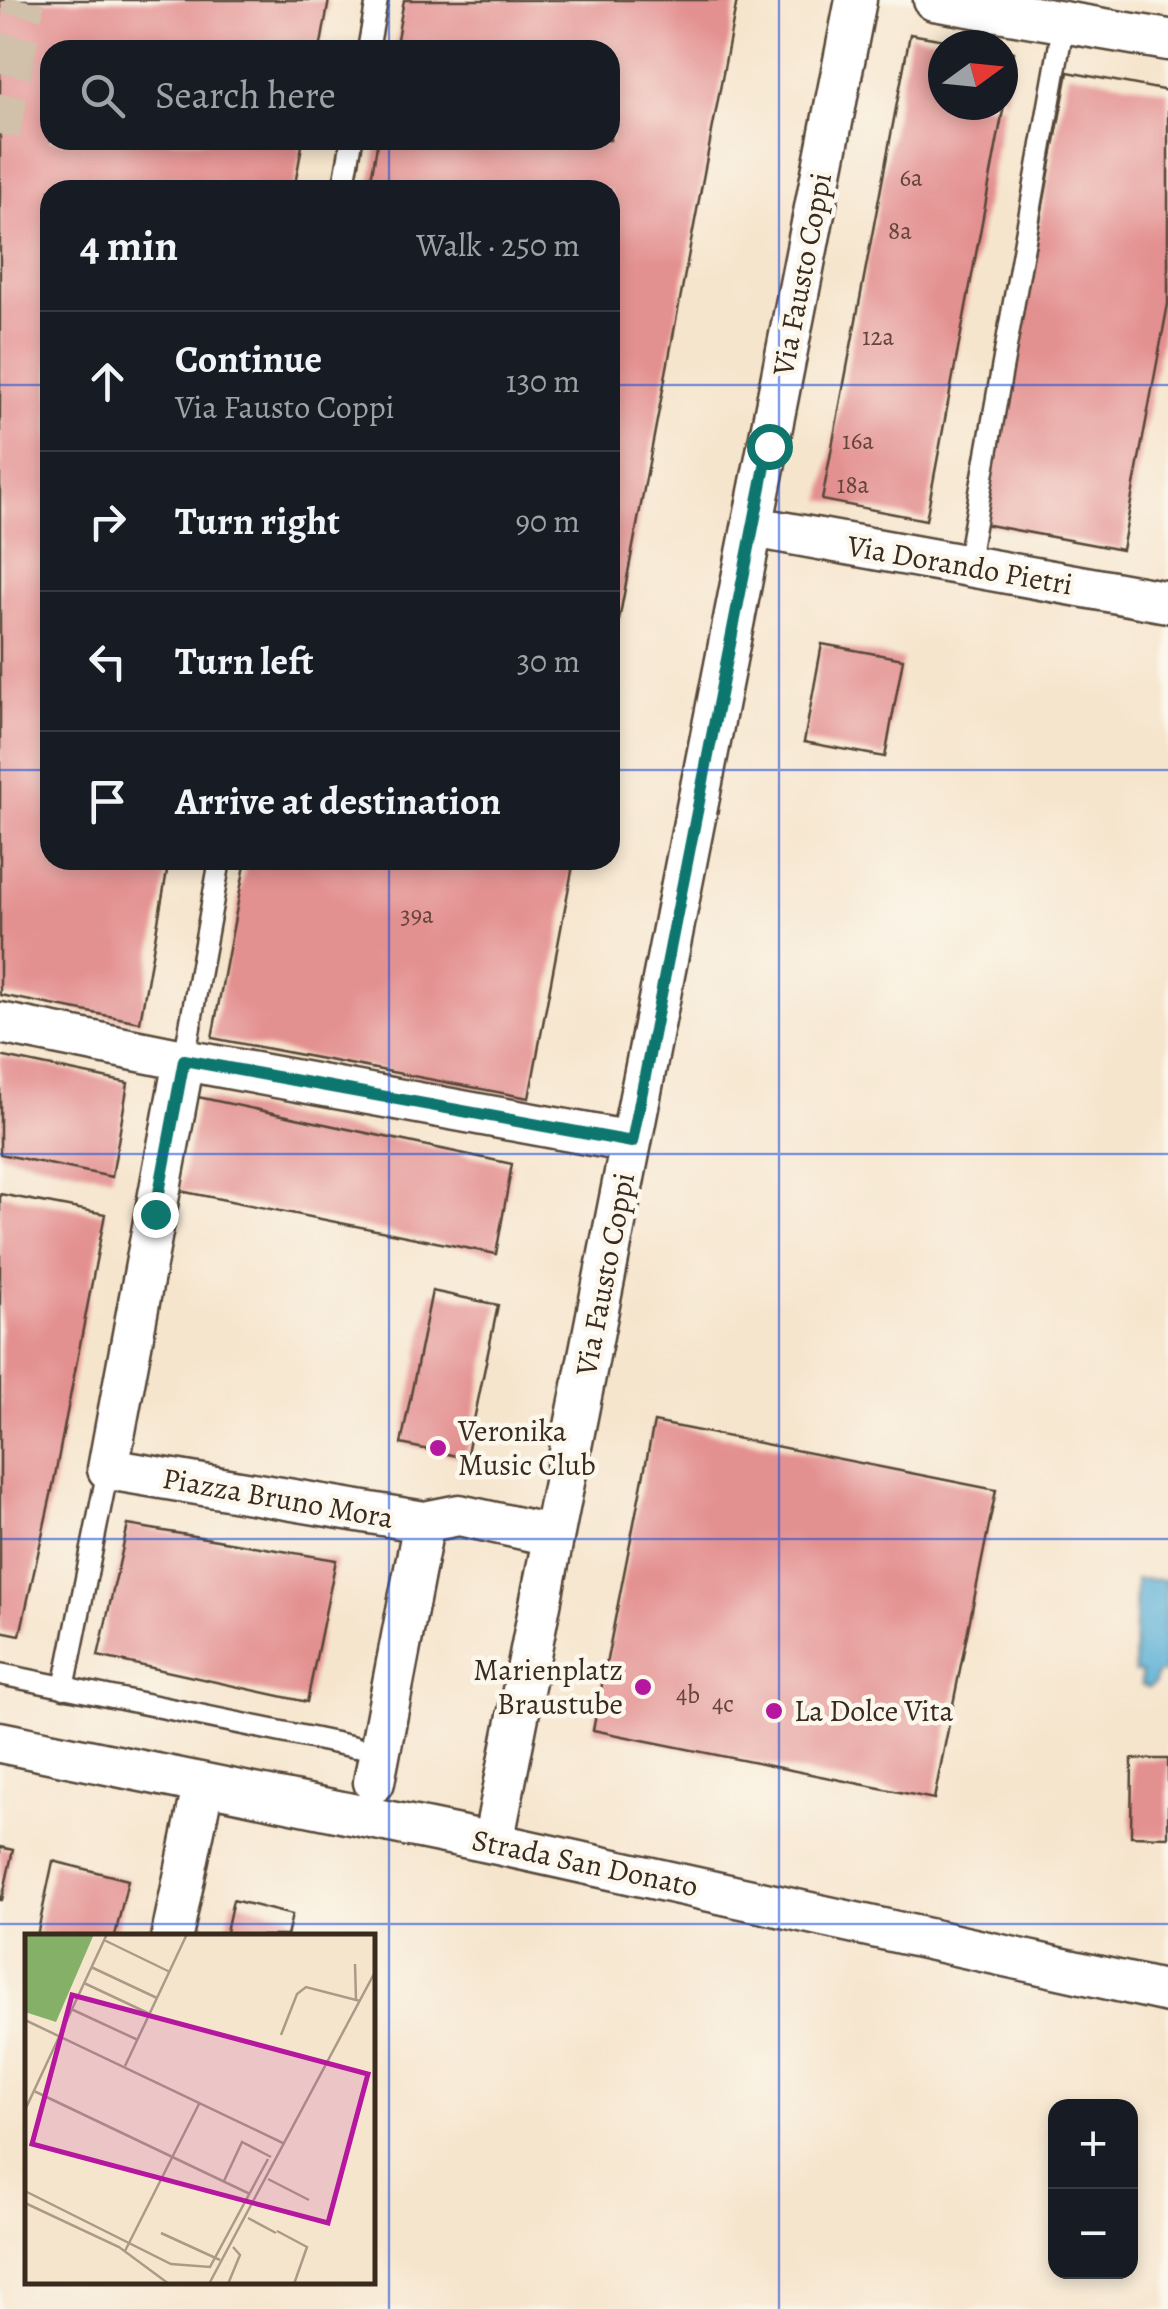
<!DOCTYPE html>
<html lang="en">
<head>
<meta charset="utf-8">
<style>
  :root { --surface:#171b24; --page:#242831; --text:#f1f3f6; --muted:#9ea1a6; --line:#363941 }
  body { margin:0; font-family:Alegreya,serif; background:var(--page); color:var(--text) }
  .controls { position:absolute; right:30px; bottom:30px; display:grid; overflow:hidden; border-radius:20px; box-shadow:0 5px 15px #0003 }
  .controls button { width:90px; height:90px; display:grid; place-items:center; padding:0; border:0; border-bottom:2px solid var(--line); background:var(--surface); color:var(--text); font:50px sans-serif }
  .compass { position:absolute; left:928px; top:30px; width:90px; height:90px; border-radius:50%; background:var(--surface); box-shadow:0 5px 15px #0003; rotate:75deg }
  .stop { position:absolute; width:30px; height:30px; margin:-22px; border:8px solid #0f766e; border-radius:50%; background:#fff }
  .stop.end { background:#0f766e; border-color:#fff; box-shadow:0 2px 10px #0008 }
  .list { margin:0; padding:0; list-style:none }
  h2 { display:flex; justify-content:space-between; align-items:center; height:130px; margin:0; padding:0 40px; font-size:42px }
  h2 small { font-size:32px; font-weight:400; color:var(--muted) }
  .list li { display:grid; grid-template-columns:65px 1fr auto; gap:30px; align-items:center; box-sizing:border-box; height:140px; padding:0 40px; border-top:2px solid var(--line) }
  .list b { display:block; font-size:38px; white-space:nowrap }
  .list p { margin:0; font-size:32px; white-space:nowrap; color:var(--muted) }
  .list em { font-size:32px; font-style:normal; color:var(--muted) }
  .icon { flex:none; width:55px; height:55px; fill:none; stroke:currentColor; stroke-width:2; stroke-linecap:round; stroke-linejoin:round }
  .map { position:relative; flex:none; width:1168px; height:2309px; overflow:hidden }
  .search { position:absolute; background:var(--surface); box-shadow:0 5px 15px #0003; left:40px; top:40px; width:580px; height:110px; display:flex; align-items:center; gap:25px; box-sizing:border-box; padding:0 35px; border-radius:30px; color:var(--muted); font-size:38px }
  .panel { position:absolute; background:var(--surface); box-shadow:0 5px 15px #0003; left:40px; top:180px; width:580px; height:690px; border-radius:30px }
  .map>svg:first-child { display:block }
  .water { fill:#5aafd6; stroke:#4a6c7a; stroke-width:2.5 }
  .building { fill:#e39090 }
  .lines { fill:none; stroke-linecap:round; stroke-linejoin:round }
  .minor-tunnel { stroke:#d1c0aa; stroke-width:40; stroke-dasharray:40 20; stroke-linecap:butt }
  .service-casing { stroke:#574638; stroke-width:25 }
  .minor-casing { stroke:#574638; stroke-width:45 }
  .service { stroke:#fff; stroke-width:20 }
  .minor { stroke:#fff; stroke-width:40 }
  .route { stroke:#0f766e; stroke-width:12 }
  .grid { fill:none; stroke:#1d4ed8; stroke-width:2.5; stroke-opacity:0.55 }
  .poi-dot { fill:#b5179e; stroke:#fbf7ec; stroke-width:4 }
  .labels { text-anchor:middle; stroke-width:9; stroke-linejoin:round; paint-order:stroke }
  .number-label { font-size:25px; fill:#65443a }
  .street-label { font-size:30px; fill:#3b2a1e; stroke:#fbf7ec }
  .poi-label { font-size:30px; fill:#3b2a1e; stroke:#fbf7ec; text-anchor:start }
  .inset-road { fill:none; stroke:#ab9a87; stroke-width:2.5 }
  .view { fill:#b5179e; fill-opacity:0.15; stroke:#b5179e; stroke-width:5 }
  .inset-edge { fill:none; stroke:#3b2a1e; stroke-width:5 }
</style>
</head>
<body>
<div class="map">
<svg width="1168" height="2309" viewBox="0 0 1168 2309">
  <rect width="100%" height="100%" fill="#fbf7ec"/>
  <filter id="ink" filterUnits="userSpaceOnUse"><feTurbulence type="fractalNoise" baseFrequency=".01" numOctaves="2"/><feDisplacementMap in="SourceGraphic" scale="20" xChannelSelector="R" yChannelSelector="G"/><feConvolveMatrix kernelMatrix="1 2 1 2 8 2 1 2 1" color-interpolation-filters="sRGB"/></filter>
  <filter id="wash" filterUnits="userSpaceOnUse"><feTurbulence type="fractalNoise" baseFrequency=".0048" numOctaves="4" result="noise"/><feDisplacementMap in="SourceGraphic" scale="40" xChannelSelector="R" yChannelSelector="G"/><feGaussianBlur stdDeviation="2.25" result="paint"/><feColorMatrix in="noise" values="0 0 0 0 0 0 0 0 0 0 0 0 0 0 0 0 0 1.4 0 .05"/><feComposite in="paint" operator="in"/></filter>
  <g filter="url(#wash)">
    <rect width="100%" height="100%" fill="#f6e5cd"/>
    <path class="water" d="M1136,1579L1166,1580L1164,1673H1157L1154,1684L1148,1688L1141,1685V1672H1134Z"/>
    <g id="blocks">
      <path class="building" d="M0,0H329L320,50H50V140H303L294,190H50V860H169L140,1022L0,995Z
        M404,0H737L612,657L610,190H369L378,140H610V50H395Z
        M910,34L962,43L943,45V105H1004L926,520L822,500Z
        M1003,50L1014,52L1005,100H1003Z
        M1068,72L1168,91V304L1122,550L983,524Z
        M822,644L903,659L885,757L804,742Z
        M246,860H574L529,1098L212,1038Z
        M0,1056L128,1083L112,1177L0,1154Z
        M198,1097L512,1164L496,1254L180,1191Z
        M0,1194L105,1214L53,1486L20,1635L0,1631Z
        M432,1291L498,1305L466,1458L401,1444Z
        M654,1422L996,1490L934,1799L593,1730Z
        M128,1525L336,1560L307,1702L98,1656Z
        M1132,1759H1168V1837L1131,1836Z
        M0,1847L13,1850L2,1900H0Z
        M53,1861L128,1880L115,1936H37Z
        M233,1900L292,1915L287,1936H225Z"/>
    </g>
  </g>
  <g filter="url(#ink)">
    <use href="#blocks" fill-opacity="0" stroke="#574638" stroke-width="2.5"/>
    <g class="lines">
      <path class="minor-tunnel" d="M0,134L25,0"/>
      <defs>
        <path id="service" d="M368,50L377,0
          M343,190L352,140
          M967,566L1064,21
          M184,1060L220,860
          M0,1674L355,1747
          M64,1688L108,1469"/>
        <path id="minor" d="M934,0L1168,40
          M753,527L1168,602
          M0,1023L184,1060L631,1142
          M184,1060L108,1469L424,1522L374,1782
          M424,1522L459,1515L551,1535
          M0,1742L493,1843L1168,1992
          M493,1843L856,0
          M172,1936L203,1786"/>
      </defs>
      <use href="#service" class="service-casing"/>
      <use href="#minor" class="minor-casing"/>
      <use href="#service" class="service"/>
      <use href="#minor" class="minor"/>
    </g>
  </g>
  <g class="lines" filter="url(#ink)">
    <path class="route" d="M155,1214L184,1060L632,1142L769,446"/>
  </g>
  <path class="grid" d="M389,0V50M779,0V2309M389,140V190M0,385H50M610,385H1168M0,770H50M610,770H1168M389,860V2309M0,1154H1168M0,1539H1168M0,1924H1168"/>
  <g class="poi-dot">
    <circle cx="438" cy="1448" r="10"/>
    <circle cx="643" cy="1687" r="10"/>
    <circle cx="774" cy="1711" r="10"/>
  </g>
  <g class="labels">
    <g class="number-label">
      <text x="911" y="186">6a</text>
      <text x="900" y="239">8a</text>
      <text x="878" y="345">12a</text>
      <text x="858" y="449">16a</text>
      <text x="853" y="493">18a</text>
      <text x="417" y="923">39a</text>
      <text x="688" y="1703">4b</text>
      <text x="723" y="1712">4c</text>
    </g>
    <g class="street-label">
      <text transform="translate(802 274) rotate(-79)" y="10">Via Fausto Coppi</text>
      <text transform="translate(960 565) rotate(10)" y="10">Via Dorando Pietri</text>
      <text transform="translate(605 1274) rotate(-79)" y="10">Via Fausto Coppi</text>
      <text transform="translate(278 1498) rotate(10)" y="10">Piazza Bruno Mora</text>
      <text transform="translate(585 1863) rotate(12)" y="10">Strada San Donato</text>
    </g>
    <g class="poi-label">
      <text x="458" y="1441">Veronika<tspan x="458" dy="34">Music Club</tspan></text>
      <text x="623" y="1680" text-anchor="end">Marienplatz<tspan x="623" dy="34">Braustube</tspan></text>
      <text x="794" y="1721">La Dolce Vita</text>
    </g>
  </g>
  <g transform="translate(25 1934)">
    <rect width="350" height="350" fill="#f6e5cd"/>
    <path d="M0,0H69L31,88L0,78Z" fill="#84b068"/>
    <path class="inset-road" d="M79,6L145,38M330,30L331,66M66,33L132,64M59,49L125,80M46,75L113,106M0,86L260,210M256,101L272,60L281,53L335,67M100,132L162,0M9,157L225,260M0,176L82,0M243,245L284,266M199,247L217,208L246,223M0,257L146,330L185,333L243,225M0,269L94,313L144,350M223,284L251,299M252,297L282,313L269,350M136,299L195,326M100,317L175,168M184,350L350,38M203,350L215,321L208,313"/>
    <path class="view" d="M47,61L343,140L303,289L7,210Z"/>
    <rect width="350" height="350" class="inset-edge"/>
  </g>
</svg>
<div class="controls">
<button>+</button>
<button>−</button>
</div>
<svg class="compass" viewBox="-18 -18 36 36"><path d="M0-13l5 13h-10z" fill="#e53935"/><path d="M0 13l5-13h-10z" fill="#9ea1a6"/></svg>
<div class="stop" style="left:769px;top:446px"></div>
<div class="stop end" style="left:155px;top:1214px"></div>
<div class="search"><svg class="icon" aria-label="search" viewBox="0 0 24 24"><circle cx="10" cy="10" r="6"/><path d="M15 15l6 6"/></svg>Search here</div>
<section class="panel">
<h2>4 min<small>Walk · 250 m</small></h2>
<ul class="list">
<li><svg class="icon" aria-label="ahead" viewBox="0 0 24 24"><path d="M12 20V5M6 11l6-6 6 6"/></svg><div><b>Continue</b><p>Via Fausto Coppi</p></div><em>130 m</em></li>
<li><svg class="icon" aria-label="right" viewBox="0 0 24 24"><path d="M7 20v-9h11M14 6l5 5-5 5"/></svg><div><b>Turn right</b></div><em>90 m</em></li>
<li><svg class="icon" aria-label="left" viewBox="0 0 24 24"><path d="M17 20v-9H6M10 6l-5 5 5 5"/></svg><div><b>Turn left</b></div><em>30 m</em></li>
<li><svg class="icon" aria-label="arrive" viewBox="0 0 24 24"><path d="M6 21V4h12l-3 4 3 4H6"/></svg><div><b>Arrive at destination</b></div></li>
</ul>
</section>
</div>
</body>
</html>
